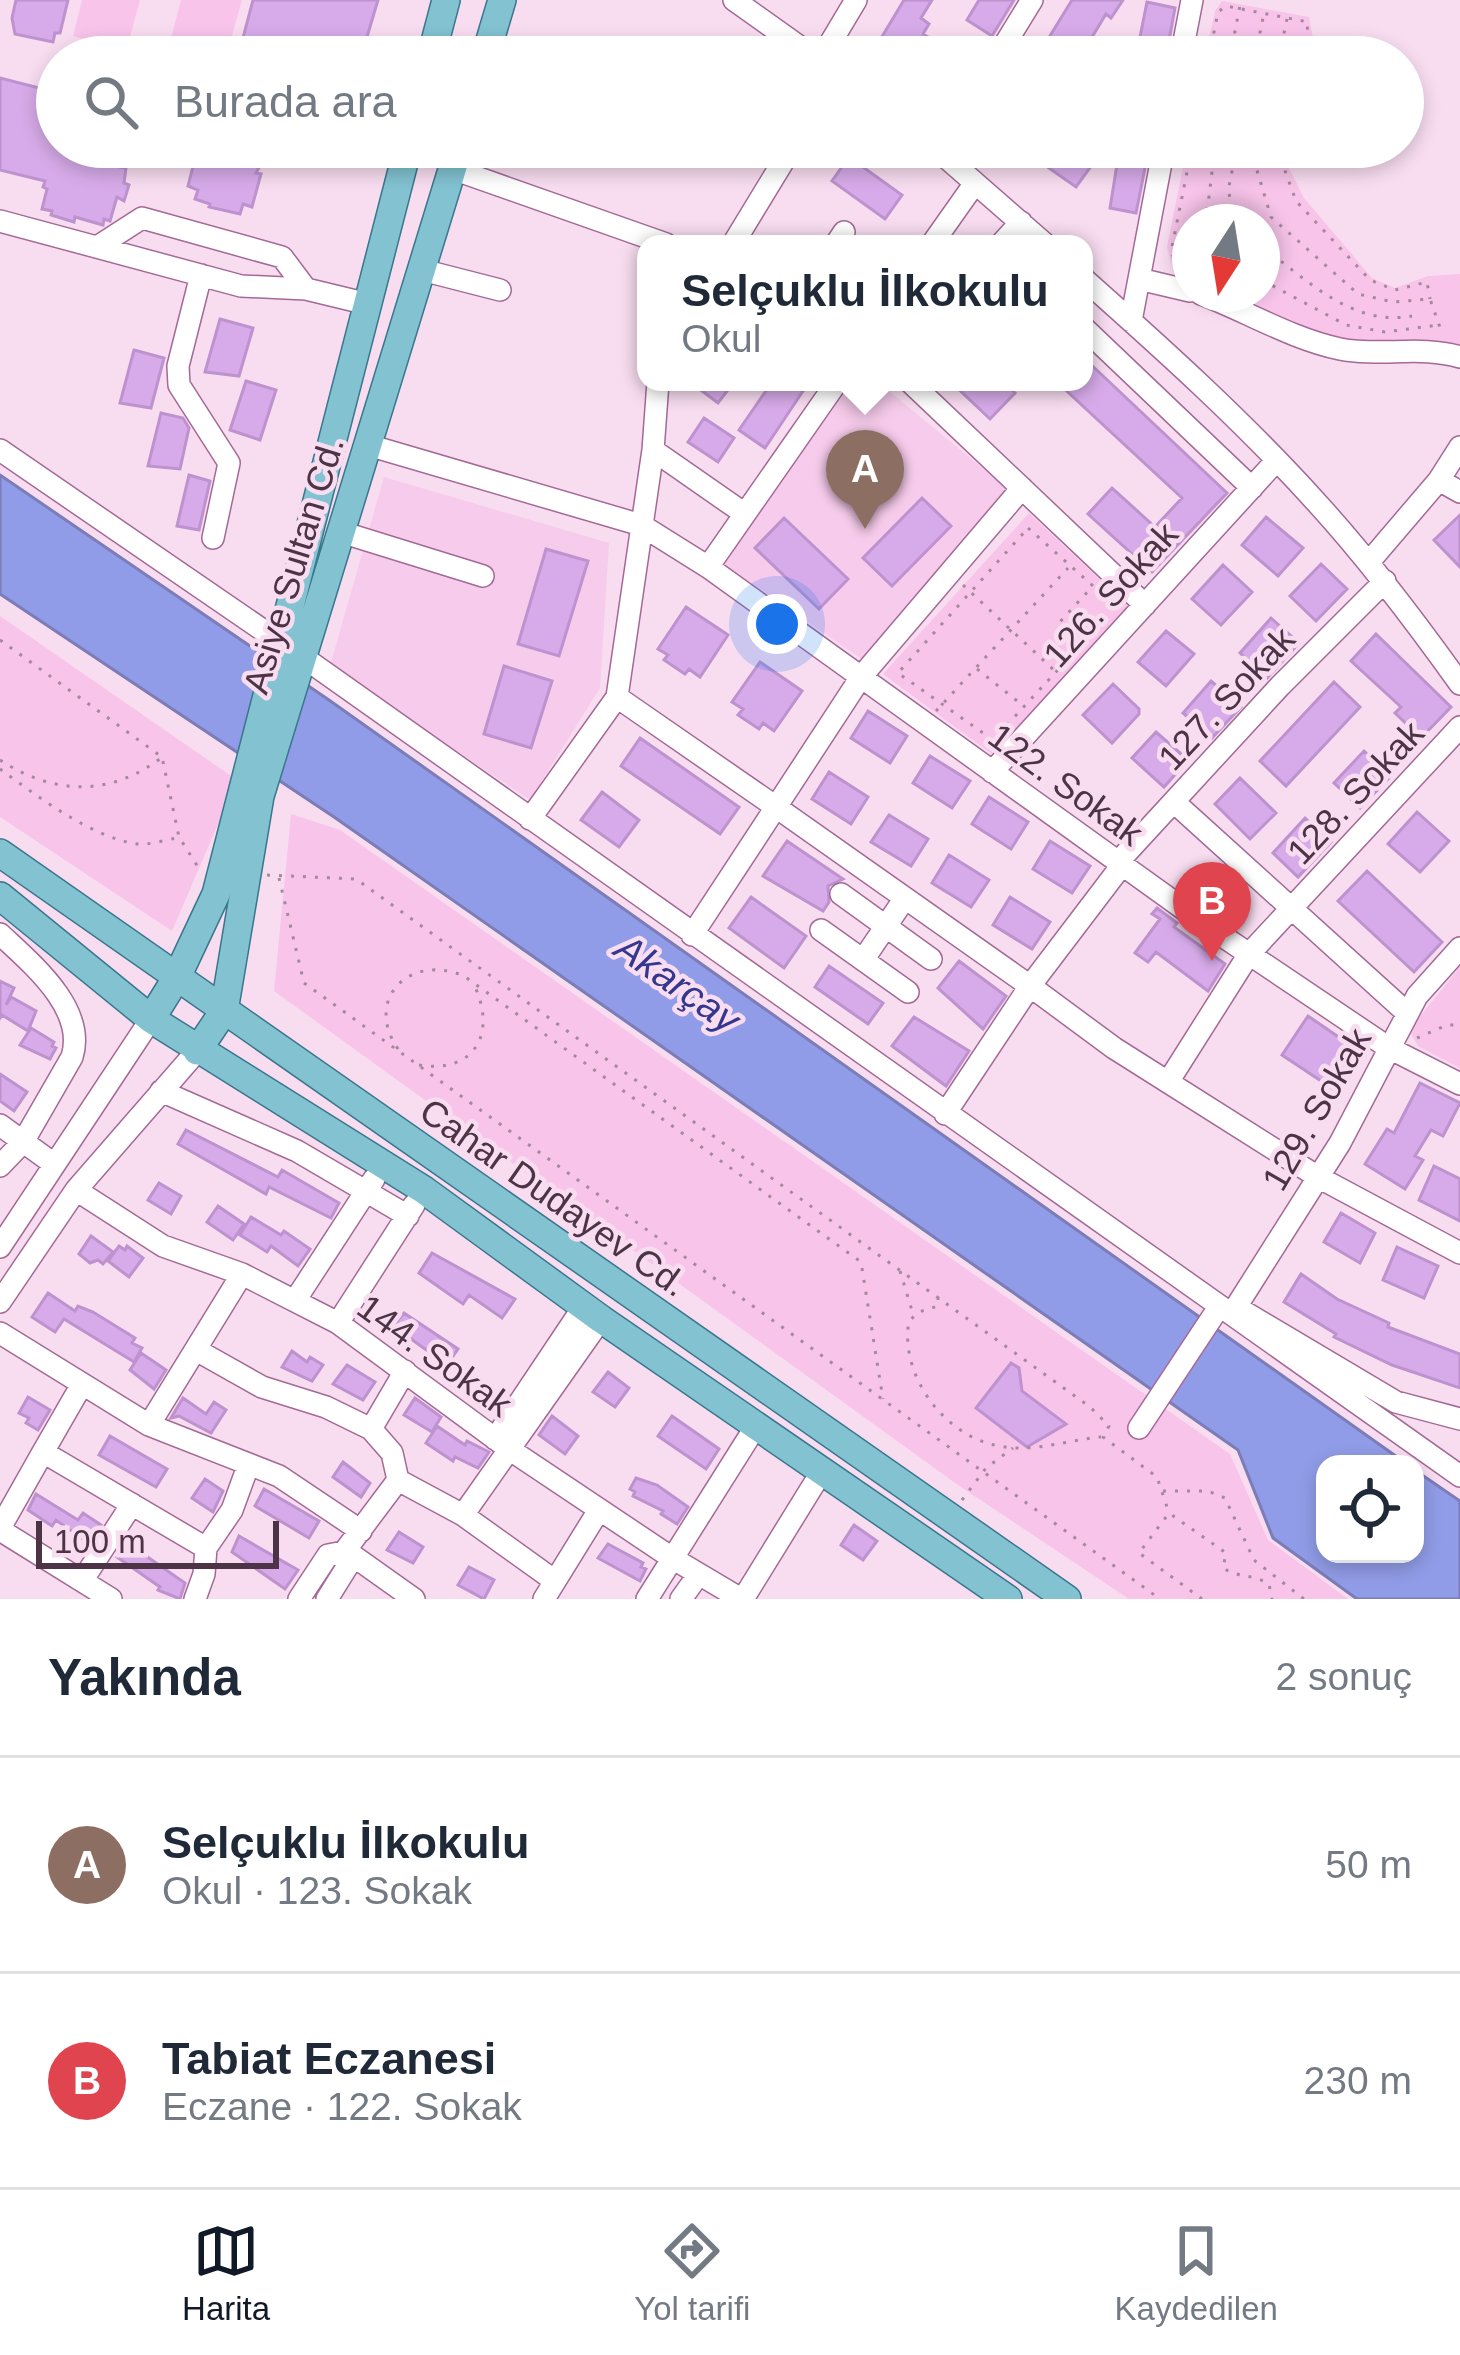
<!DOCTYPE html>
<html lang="tr">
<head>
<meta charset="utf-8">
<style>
  :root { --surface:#fff; --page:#f2f2f3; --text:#1f2937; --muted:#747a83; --line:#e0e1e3; --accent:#111827 }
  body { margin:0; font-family:Helvetica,sans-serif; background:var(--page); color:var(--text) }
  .controls { position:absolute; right:36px; bottom:36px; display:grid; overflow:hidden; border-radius:24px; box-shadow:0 6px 18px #0003 }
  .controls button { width:108px; height:108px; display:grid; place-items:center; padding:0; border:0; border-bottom:3px solid var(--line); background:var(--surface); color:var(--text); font:60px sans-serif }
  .compass { position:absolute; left:1172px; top:204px; width:108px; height:108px; border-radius:50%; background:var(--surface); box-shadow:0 6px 18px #0003; rotate:192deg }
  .scale { position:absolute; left:36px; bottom:30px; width:243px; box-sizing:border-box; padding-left:12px; border:6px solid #4d3346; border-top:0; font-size:33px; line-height:42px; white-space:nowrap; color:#4d3346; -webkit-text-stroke:9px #f8ddf0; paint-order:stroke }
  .you { position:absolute; left:777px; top:624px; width:42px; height:42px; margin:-30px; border:9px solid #fff; border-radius:50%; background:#1a73e8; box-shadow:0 0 0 18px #1a73e833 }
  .badge { display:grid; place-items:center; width:78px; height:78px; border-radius:50%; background:var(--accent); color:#fff; font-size:39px; font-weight:700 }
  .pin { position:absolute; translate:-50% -99px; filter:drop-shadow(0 3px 6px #0008) }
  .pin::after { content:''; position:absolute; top:63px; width:42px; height:36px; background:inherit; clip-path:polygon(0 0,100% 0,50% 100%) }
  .popup { position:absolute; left:637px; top:235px; width:456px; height:156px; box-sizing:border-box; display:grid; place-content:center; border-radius:24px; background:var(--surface); filter:drop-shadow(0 3px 9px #0005); font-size:39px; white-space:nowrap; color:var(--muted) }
  .popup b { font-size:45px; color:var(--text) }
  .popup::after { content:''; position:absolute; left:50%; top:100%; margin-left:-24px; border:24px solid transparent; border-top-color:var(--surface) }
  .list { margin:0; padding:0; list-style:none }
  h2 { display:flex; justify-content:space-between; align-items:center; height:156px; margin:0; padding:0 48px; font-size:51px }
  h2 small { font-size:39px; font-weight:400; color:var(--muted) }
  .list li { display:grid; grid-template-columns:78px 1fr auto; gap:36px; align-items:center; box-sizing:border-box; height:216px; padding:0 48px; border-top:3px solid var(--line) }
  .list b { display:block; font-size:45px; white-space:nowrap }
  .list p { margin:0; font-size:39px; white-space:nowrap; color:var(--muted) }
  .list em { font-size:39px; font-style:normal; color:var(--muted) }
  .icon { flex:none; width:66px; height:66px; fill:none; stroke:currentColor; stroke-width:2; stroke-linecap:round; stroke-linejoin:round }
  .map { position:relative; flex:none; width:1460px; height:1599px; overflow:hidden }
  .search { position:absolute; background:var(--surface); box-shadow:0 6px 18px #0003; left:36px; right:36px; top:36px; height:132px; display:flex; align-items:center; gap:30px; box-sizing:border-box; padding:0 42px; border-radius:66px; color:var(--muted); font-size:45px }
  .sheet { height:588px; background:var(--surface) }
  nav { display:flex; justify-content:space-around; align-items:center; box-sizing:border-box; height:168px; border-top:3px solid var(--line); background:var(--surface); font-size:33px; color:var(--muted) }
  nav a { display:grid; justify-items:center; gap:6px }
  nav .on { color:var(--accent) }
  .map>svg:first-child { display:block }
  .built { fill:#f7cbeb }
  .green { fill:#f8c4ea }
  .water { fill:#909ce7; stroke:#7c7cb7; stroke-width:3 }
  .building { fill:#d7abe9; stroke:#bd92ce; stroke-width:3 }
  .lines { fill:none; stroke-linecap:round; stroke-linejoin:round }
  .minor-casing { stroke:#a46996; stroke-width:24 }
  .major-casing { stroke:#3a768c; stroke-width:30 }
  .path { stroke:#a4899c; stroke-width:3; stroke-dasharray:3 9; stroke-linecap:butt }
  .minor { stroke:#fff; stroke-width:21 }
  .major { stroke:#82c2d1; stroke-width:27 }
  .labels { text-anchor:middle; stroke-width:9; stroke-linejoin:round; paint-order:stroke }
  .street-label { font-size:36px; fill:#4d3346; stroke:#f8ddf0 }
  .water-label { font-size:39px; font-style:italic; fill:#34378d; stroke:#f8ddf0 }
</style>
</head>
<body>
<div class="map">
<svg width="1460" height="1599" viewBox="0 0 1460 1599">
  <rect width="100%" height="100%" fill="#f8ddf0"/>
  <path class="built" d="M847,382H878L1014,494L863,660L723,564Z
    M384,477L609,543L600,688L530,800L330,666Z"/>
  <path class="green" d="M82,0H140L126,51L73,36Z
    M181,0H242L226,57H166Z
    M1222,1L1309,17L1313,38L1310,57H1205L1215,11Z
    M1187,147H1293L1289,168L1304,198L1372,278L1395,288L1428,276L1460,274V344L1374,350L1327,337L1218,294H1262V222H1190V283L1175,277L1167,247Z
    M1029,513L1131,609L993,755L883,674Z
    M0,616L237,780L172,931L0,817Z
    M291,814L340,830L1230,1454L1268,1540L1348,1599H1129L958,1485L274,991Z
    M1460,967V1068L1418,1046L1411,1034L1418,1019Z"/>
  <path class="water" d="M0,475L329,700L1407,1464H1325V1554H1415V1470L1460,1501V1599H1357L1273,1538L1238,1450L334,817L0,594Z"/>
  <path class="building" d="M16,0H68L60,33H55L53,42L15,34L12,18Z
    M253,0H378L361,57H295L281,53L280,57H238Z
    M904,0H932L921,18L929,24L923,34L962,57H908L880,40Z
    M979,0H1014L992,36L967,20Z
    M1072,0H1123L1111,18L1106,14L1080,57H1037Z
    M1147,2L1175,8L1166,57L1137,52Z
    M0,78L47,90L43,100L53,103L50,114L57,116V147H124L120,167L126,168L124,183L129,185L124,201L117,197L110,221L104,219L103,225L75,217L74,222L51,215L52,211L42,209L47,189L43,187L45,181L0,170Z
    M198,147H240L239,151H256V156L264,158L256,173L261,174L252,207L243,204L240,214L209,207L210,204L195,199L198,190L188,186Z
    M1040,147H1089L1100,154L1076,187L1033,157Z
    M849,157L902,195L885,219L832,181Z
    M1118,158L1146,163L1136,213L1110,208Z
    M220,319L253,328L239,376L205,372Z
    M134,350L164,358L151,408L120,403Z
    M1084,358L1227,493L1152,572L1088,514L1112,488L1155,527L1182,498L1057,382H1084Z
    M246,381L276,390L260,440L230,430Z
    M690,382H734L718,403Z
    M772,382H809L765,448L739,430Z
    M951,382H1003L1015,393L990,419Z
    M161,413L183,418L189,428L180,469L148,466Z
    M704,418L734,438L718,462L688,442Z
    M189,475L210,481L199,530L177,526Z
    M922,498L951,526L892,586L863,558Z
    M1460,515V567L1434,540Z
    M1266,517L1303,548L1278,576L1242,545Z
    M784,518L848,579L819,609L755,548Z
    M546,549L588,561L559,656L518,644Z
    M1321,564L1347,589L1316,621L1290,596Z
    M1223,565L1252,592L1221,625L1192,599Z
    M686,607L728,635L700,677L689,669L685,674L664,660L668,655L658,649Z
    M1271,618L1299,643L1267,678L1240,653Z
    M1166,631L1194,654L1166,686L1138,662Z
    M1376,634L1451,707L1421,738L1395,713L1401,707L1351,661Z
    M760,662L802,691L774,731L763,723L759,729L738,715L743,709L732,702Z
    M504,666L552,681L531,748L484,734Z
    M1211,681L1241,707L1212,738L1183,713Z
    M1334,682L1360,707L1286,786L1260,761Z
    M1113,684L1139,709V714L1112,743L1083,715Z
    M868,711L907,736L890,763L851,738Z
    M1156,732L1188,760L1164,787L1132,758Z
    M640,738L739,807L720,834L621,766Z
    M1364,751L1391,776L1360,808L1334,783Z
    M930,756L970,781L952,808L913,783Z
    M829,772L868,797L851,824L812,799Z
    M1240,778L1276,813L1250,839L1215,804Z
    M602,792L639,820L619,847L581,820Z
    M989,797L1028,822L1011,849L972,824Z
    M1417,812L1449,841L1420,872L1388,844Z
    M889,815L928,839L911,866L871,842Z
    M1305,818L1331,842L1298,877L1273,853Z
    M787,841L843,879L828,886L829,902L823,911L763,876Z
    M1050,841L1090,866L1072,893L1033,869Z
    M949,855L989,880L971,907L932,883Z
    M1367,871L1442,942L1414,972L1338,901Z
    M751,897L806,936L784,968L729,928Z
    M1010,897L1050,922L1032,949L993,925Z
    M1157,908L1177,923L1174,927L1225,964L1208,991L1156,952L1148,962L1135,953L1160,919L1152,914Z
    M959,961L1006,996L983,1029L938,988Z
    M829,966L883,1003L868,1024L815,987Z
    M0,981L14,988L6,1005L11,997L36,1011L28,1031L2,1015L0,1018Z
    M1308,1016L1359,1051L1333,1089L1282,1055Z
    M914,1017L969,1051L946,1086L892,1046Z
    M31,1028L54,1042L52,1046L56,1048L50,1059L20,1045Z
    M0,1074L27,1092L14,1111L0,1101Z
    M1420,1083L1460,1103L1443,1136L1431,1130L1415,1156L1423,1160L1405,1189L1365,1164L1387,1129L1394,1133Z
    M186,1130L278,1177L282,1170L339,1203L331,1218L269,1187L266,1194L178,1144Z
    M1434,1166L1460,1179V1221L1419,1200Z
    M159,1183L181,1196L171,1214L148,1200Z
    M218,1206L244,1224L233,1240L207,1222Z
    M1341,1213L1375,1233L1360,1263L1324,1242Z
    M251,1217L281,1235L284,1231L310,1249L298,1266L271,1246L267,1252L240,1235Z
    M91,1236L113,1252L103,1264L98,1260L90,1263L79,1254Z
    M119,1246L125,1250L127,1246L143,1258L129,1277L108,1261Z
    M1397,1247L1438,1266L1424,1298L1383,1280Z
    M432,1253L515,1299L502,1318L469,1295L463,1304L419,1273Z
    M1301,1274L1337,1299L1389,1323L1388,1327L1460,1354V1388L1392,1365L1334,1337L1336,1334L1284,1302Z
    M48,1293L75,1311L78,1306L93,1312L135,1338L132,1343L142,1348L134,1362L64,1319L55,1332L32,1317Z
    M404,1313L458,1349L447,1365L393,1326Z
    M292,1351L307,1362L310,1357L323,1365L312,1381L282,1367Z
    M141,1353L166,1370L154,1389L130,1370Z
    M1011,1363L1019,1368L1022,1391L1066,1424L1027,1447L976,1408Z
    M347,1365L375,1382L363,1400L333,1384Z
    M608,1372L629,1388L615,1407L593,1392Z
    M28,1397L50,1410L38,1430L26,1423L29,1418L19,1413Z
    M183,1398L206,1414L214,1402L226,1410L211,1433L179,1416L171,1418Z
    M415,1398L441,1417L432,1432L404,1415Z
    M552,1416L578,1436L565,1454L539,1435Z
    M672,1416L719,1449L706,1469L658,1436Z
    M437,1426L465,1445L467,1441L489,1452L478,1468L455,1457L453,1461L426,1443Z
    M110,1436L167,1469L156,1487L99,1455Z
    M343,1462L370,1483L361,1497L333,1477Z
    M636,1478L657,1485L688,1507L677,1524L661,1514L663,1511L633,1496L635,1492L630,1489Z
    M205,1479L223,1491L213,1512L192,1498Z
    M264,1489L319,1521L309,1538L255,1506Z
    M36,1494L78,1520L83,1513L101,1525L91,1540L86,1537L84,1540L56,1520L52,1526L28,1510Z
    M854,1525L877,1541L863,1560L841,1545Z
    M399,1532L423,1547L413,1563L387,1550Z
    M239,1536L298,1570L285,1589L232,1552Z
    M126,1542L185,1583L180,1599L158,1590L160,1587L117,1557Z
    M608,1544L643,1563L641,1567L646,1569L640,1581L598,1558Z
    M469,1567L494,1580L484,1599L458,1585Z"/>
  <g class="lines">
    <defs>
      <path id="minor" d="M734,0L814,57
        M822,57L856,0
        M997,57L1032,0
        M1181,57L1192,0
        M934,147L1045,244
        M453,169L666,244
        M0,221L241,286L306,289L368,304
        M733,244L792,147
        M836,244L844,232
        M932,244L975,183
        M1001,244L1021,222
        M97,247L142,218L282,257L306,289
        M422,270L500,290
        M201,275L178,366L179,385L229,463L213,538
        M1084,279C1164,350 1245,423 1317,503C1369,560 1415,621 1460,684
        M1139,279L1190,291
        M1201,294C1246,311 1292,339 1340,349C1380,357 1421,345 1460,357
        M1131,321L1164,147
        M1084,328L1252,488
        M658,382L653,450L745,514
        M910,382L1145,605
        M368,445L641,525L708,567L1206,925L1389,1048L1460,1084
        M0,450L283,644
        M653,450L617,697L776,807L692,935
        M1439,480L1460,447
        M1022,488L861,677L776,807L1030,986L1122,865
        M341,532L483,576
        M1369,562L1439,480L1460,492
        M708,567L837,382
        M303,657L1460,1476
        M992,772L1276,461
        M1174,802L1407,1013
        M530,819L617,697
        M1118,862L1280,686L1385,581
        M841,894L931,959
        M821,930L908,992
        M0,934C32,964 87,1009 72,1057L23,1142L0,1166
        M1460,948L1417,996L1340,1143L1236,1307L1396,1402L1460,1419
        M863,960L905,898
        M1168,1082L1249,954L1460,727
        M161,1091L297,1151L408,1216
        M945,1114L1030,986L1114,1048L1318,1177L1460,1253
        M0,1125L54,1164
        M76,1190L163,1246L242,1274L338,1323L512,1451L672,1558L741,1599
        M0,1247L151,1019
        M296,1299L374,1179
        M0,1302L76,1190L197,1051
        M338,1323L414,1205
        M0,1333L149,1425L279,1476L361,1531
        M198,1351L262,1387L326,1407L371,1429
        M81,1386L43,1452L206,1548L232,1510L248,1466
        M149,1425L242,1274
        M1139,1428L1219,1307
        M495,1439L584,1306
        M398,1480L392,1453L371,1429L405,1371
        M463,1515L555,1581
        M0,1528L43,1452
        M0,1530L111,1599
        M345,1550L414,1599
        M82,1581L132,1504
        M195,1599L204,1574L206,1548
        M299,1599L328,1555L344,1552L398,1480L463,1515L601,1319
        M327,1599L347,1567L344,1552
        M544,1599L599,1510
        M647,1599L756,1426
        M681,1599L699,1574
        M743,1599L822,1471"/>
      <path id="major" d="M431,57L446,0
        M485,57L502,0
        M0,853L1067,1599
        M0,896L151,1019L424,1190L601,1319L1008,1599
        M151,1019L177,977L216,894L408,147
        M197,1051L224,1011L260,796L459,147"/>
    </defs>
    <use href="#minor" class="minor-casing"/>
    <use href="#major" class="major-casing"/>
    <path class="path" d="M1209,57L1218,12L1226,6L1308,22L1305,57
      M1230,57L1241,0
      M1255,57L1264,13
      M1279,57L1287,19
      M1237,147L1228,191L1238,222
      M1260,147L1256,167L1271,217L1358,294L1393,302L1430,299L1442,333
      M1288,147L1284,168L1296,201L1370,280L1395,290L1427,282L1430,299
      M1210,222L1207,213L1215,147
      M1262,247C1308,280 1352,327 1412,316
      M1179,268L1171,252L1192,147
      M1262,280L1346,325L1385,332L1439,325
      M1028,528L1093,586L1057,625L1080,646L993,740L898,673Z
      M963,585L1057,673
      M0,640L162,757L179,837L198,867
      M977,669L1021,704
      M936,711L1068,568
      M0,760C54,795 109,797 161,758
      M0,769C37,796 92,838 138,844C150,845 165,840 177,838
      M267,875L356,879L1090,1407L1109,1426L1103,1437L1157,1477L1169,1513
      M279,878L304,983L1160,1599
      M1417,1038L1447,1025H1460
      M398,1049C363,998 411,953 464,976L861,1262L883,1399
      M419,1065C473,1074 497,1035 475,987
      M900,1271L913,1314
      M938,1297V1306L919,1312L909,1321C899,1375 945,1437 999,1446C1034,1453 1067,1440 1101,1437
      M1163,1491H1208L1225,1498L1254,1560L1304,1599
      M962,1500L986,1468L1013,1448
      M1202,1599L1139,1553L1169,1513L1226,1553L1223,1568C1239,1578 1253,1574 1269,1584L1272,1599"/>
    <use href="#minor" class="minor"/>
    <use href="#major" class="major"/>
  </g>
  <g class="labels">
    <g class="street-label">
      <text transform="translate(293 565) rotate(-73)" y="13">Asiye Sultan Cd.</text>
      <text transform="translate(1110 594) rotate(-48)" y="13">126. Sokak</text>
      <text transform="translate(1226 698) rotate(-47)" y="13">127. Sokak</text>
      <text transform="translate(1066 784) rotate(36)" y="13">122. Sokak</text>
      <text transform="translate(1355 792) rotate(-47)" y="13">128. Sokak</text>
      <text transform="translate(1316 1109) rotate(-60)" y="13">129. Sokak</text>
      <text transform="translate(554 1197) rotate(35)" y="13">Cahar Dudayev Cd.</text>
      <text transform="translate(435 1355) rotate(36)" y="13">144. Sokak</text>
    </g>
    <g class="water-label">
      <text transform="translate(678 983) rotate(35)" y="14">Akarçay</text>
    </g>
  </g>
</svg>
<div class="controls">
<button><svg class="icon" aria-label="locate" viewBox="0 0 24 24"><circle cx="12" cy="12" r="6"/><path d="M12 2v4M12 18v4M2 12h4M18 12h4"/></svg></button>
</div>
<svg class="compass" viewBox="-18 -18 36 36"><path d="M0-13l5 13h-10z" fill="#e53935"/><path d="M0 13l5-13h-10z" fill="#747a83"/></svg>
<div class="scale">100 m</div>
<div class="you"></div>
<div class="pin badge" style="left:865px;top:529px;background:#8d6e63">A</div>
<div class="popup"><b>Selçuklu İlkokulu</b>Okul</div>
<div class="pin badge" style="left:1212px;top:961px;background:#e0444e">B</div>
<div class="search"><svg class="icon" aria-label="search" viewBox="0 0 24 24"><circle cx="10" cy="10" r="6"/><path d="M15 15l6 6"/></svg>Burada ara</div>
</div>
<section class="sheet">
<h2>Yakında<small>2 sonuç</small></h2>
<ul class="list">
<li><span class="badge" style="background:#8d6e63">A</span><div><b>Selçuklu İlkokulu</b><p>Okul · 123. Sokak</p></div><em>50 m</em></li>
<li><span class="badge" style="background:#e0444e">B</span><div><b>Tabiat Eczanesi</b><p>Eczane · 122. Sokak</p></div><em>230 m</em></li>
</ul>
</section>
<nav>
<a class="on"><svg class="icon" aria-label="map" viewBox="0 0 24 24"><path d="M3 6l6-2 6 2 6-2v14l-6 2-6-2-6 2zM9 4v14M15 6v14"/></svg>Harita</a>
<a><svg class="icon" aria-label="directions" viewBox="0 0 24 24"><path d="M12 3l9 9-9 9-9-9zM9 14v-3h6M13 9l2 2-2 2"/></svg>Yol tarifi</a>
<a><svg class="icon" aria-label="saved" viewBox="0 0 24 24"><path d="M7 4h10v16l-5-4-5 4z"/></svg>Kaydedilen</a>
</nav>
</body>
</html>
